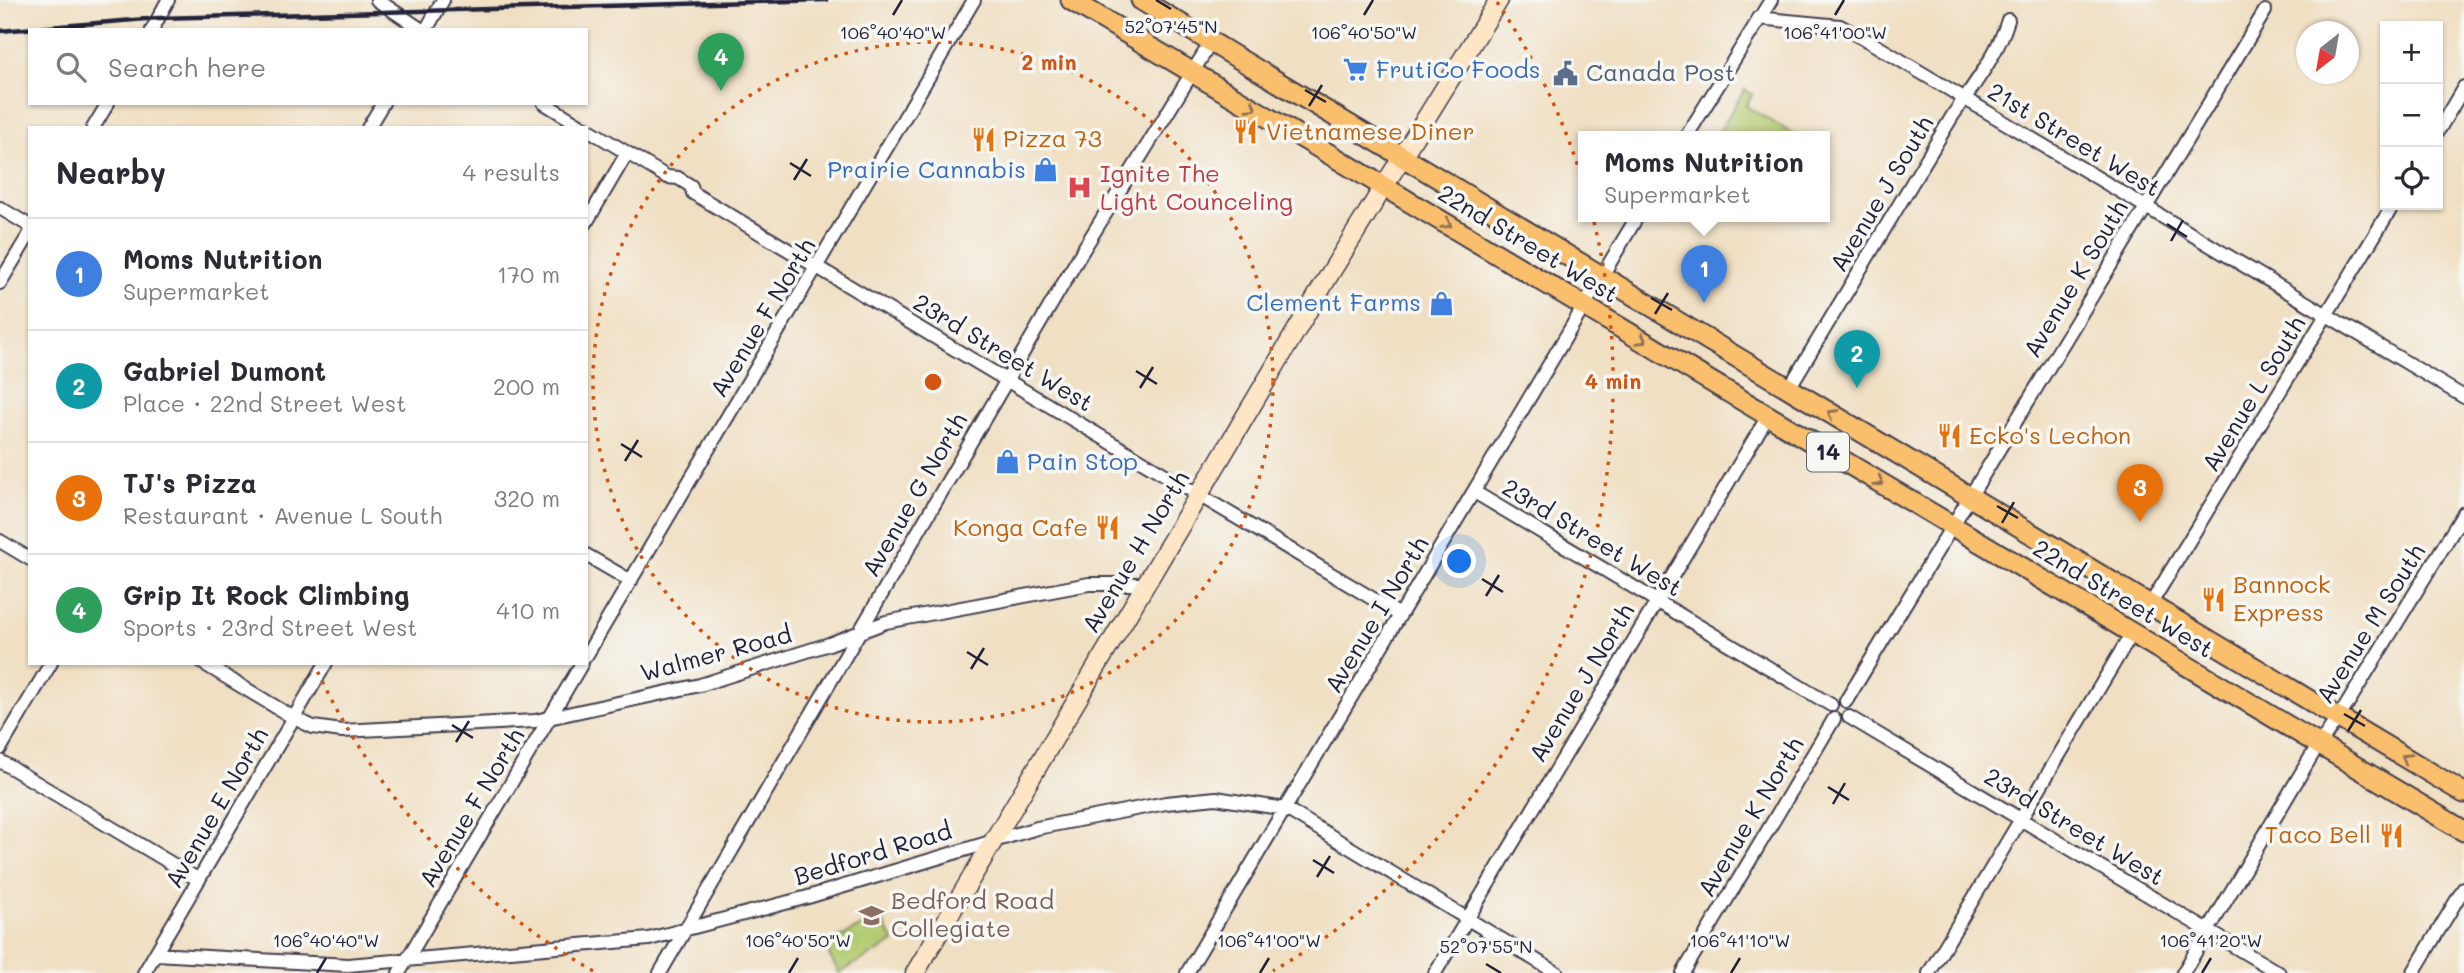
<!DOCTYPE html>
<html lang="en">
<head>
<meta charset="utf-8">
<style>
  :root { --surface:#fff; --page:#f2f2f3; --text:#2b2b33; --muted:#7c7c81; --line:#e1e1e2; --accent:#c8321e }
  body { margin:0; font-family:Mali,sans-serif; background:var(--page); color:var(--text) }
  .controls { position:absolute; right:21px; top:21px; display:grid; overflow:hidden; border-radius:0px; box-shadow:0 2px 5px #0004 }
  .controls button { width:63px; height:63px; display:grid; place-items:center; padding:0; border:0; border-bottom:2px solid var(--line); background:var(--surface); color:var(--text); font:35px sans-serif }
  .compass { position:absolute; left:2296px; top:21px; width:63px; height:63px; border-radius:50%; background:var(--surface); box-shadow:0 2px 5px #0004; rotate:211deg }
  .you { position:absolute; left:1460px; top:562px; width:24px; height:24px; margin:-18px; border:5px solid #fff; border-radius:50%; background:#1a73e8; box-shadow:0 0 0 10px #1a73e833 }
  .badge { display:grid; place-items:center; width:46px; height:46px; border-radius:50%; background:var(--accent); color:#fff; font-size:23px; font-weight:700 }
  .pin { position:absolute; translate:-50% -58px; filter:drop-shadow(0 2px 4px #0008) }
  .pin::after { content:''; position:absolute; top:37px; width:24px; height:21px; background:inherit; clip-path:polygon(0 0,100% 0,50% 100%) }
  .popup { position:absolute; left:1578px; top:131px; width:252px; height:91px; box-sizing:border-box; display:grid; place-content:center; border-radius:0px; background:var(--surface); filter:drop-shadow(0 2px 5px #0005); font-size:23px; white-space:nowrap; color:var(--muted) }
  .popup b { font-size:26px; color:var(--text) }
  .popup::after { content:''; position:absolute; left:50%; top:100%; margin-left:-14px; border:14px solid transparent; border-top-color:var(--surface) }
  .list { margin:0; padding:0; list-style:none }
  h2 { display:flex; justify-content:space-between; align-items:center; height:91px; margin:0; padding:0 28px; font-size:30px }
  h2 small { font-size:23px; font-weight:400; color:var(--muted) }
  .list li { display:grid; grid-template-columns:46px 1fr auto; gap:21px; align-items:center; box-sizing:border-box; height:112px; padding:0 28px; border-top:2px solid var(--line) }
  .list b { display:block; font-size:26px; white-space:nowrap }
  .list p { margin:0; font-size:23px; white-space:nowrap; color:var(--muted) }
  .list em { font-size:23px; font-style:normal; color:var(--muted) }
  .icon { flex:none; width:38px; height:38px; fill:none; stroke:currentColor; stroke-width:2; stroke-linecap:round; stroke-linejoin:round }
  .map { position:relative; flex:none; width:2464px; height:973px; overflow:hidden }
  .search { position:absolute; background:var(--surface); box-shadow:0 2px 5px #0004; left:28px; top:28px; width:560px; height:77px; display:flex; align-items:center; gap:18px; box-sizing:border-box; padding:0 24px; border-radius:0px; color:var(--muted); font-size:26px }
  .panel { position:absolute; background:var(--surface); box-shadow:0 2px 5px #0004; left:28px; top:126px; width:560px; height:539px; border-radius:0px }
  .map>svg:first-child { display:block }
  .grass { fill:#b3cb70; stroke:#6a7656; stroke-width:2 }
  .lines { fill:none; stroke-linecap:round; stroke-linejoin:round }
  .street-casing { stroke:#413e4f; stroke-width:16 }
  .secondary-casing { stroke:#413e4f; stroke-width:21 }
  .primary-casing { stroke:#413e4f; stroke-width:23 }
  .street { stroke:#fff; stroke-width:12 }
  .secondary { stroke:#fde5c5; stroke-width:18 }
  .primary { stroke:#f9bf6d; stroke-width:19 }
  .rail { stroke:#22223b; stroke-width:4.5 }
  .oneway { stroke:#8e7054 }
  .ticks { fill:none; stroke:#22223b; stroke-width:2.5 }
  .ring { fill:none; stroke:#d45411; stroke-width:3.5; stroke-dasharray:3.5 7 }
  .labels { text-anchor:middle; stroke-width:7; stroke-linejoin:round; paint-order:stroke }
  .shield { fill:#f6f6f2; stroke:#626272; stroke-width:2 }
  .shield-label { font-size:23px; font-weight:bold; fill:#22223b }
  .shop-label { font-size:24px; fill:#366cbe; stroke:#f6f6f2; text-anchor:start }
  .service-label { font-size:24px; fill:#4e5e75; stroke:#f6f6f2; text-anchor:start }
  .food-label { font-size:24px; fill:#c56008; stroke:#f6f6f2; text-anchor:start }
  .street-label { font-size:24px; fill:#22223b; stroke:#f6f6f2 }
  .health-label { font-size:24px; fill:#be3a42; stroke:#f6f6f2; text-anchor:start }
  .education-label { font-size:24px; fill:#785e54; stroke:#f6f6f2; text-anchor:start }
  .ticks-label { font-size:18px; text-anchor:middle; fill:#22223b; stroke:#f6f6f2; stroke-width:7; stroke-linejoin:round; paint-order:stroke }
  .centre { fill:#d45411; stroke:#f6f6f2; stroke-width:3.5 }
  .ring-label { font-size:21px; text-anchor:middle; font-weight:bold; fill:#d45411; stroke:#f6f6f2; stroke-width:7; stroke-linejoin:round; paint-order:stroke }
</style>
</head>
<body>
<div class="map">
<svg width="2464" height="973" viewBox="0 0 2464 973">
  <rect width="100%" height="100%" fill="#f6f6f2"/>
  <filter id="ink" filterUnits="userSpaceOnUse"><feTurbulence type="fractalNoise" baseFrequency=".0143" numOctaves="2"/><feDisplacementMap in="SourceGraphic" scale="14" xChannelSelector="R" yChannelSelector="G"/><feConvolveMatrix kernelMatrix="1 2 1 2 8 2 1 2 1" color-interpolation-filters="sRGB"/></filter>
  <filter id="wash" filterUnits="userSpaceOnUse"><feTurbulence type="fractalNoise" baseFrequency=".00686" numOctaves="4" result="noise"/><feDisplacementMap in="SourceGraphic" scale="28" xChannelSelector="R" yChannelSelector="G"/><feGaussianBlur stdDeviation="1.57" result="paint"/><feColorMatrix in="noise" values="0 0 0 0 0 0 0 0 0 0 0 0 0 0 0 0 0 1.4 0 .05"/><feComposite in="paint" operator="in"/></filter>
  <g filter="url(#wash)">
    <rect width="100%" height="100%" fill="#f0dfc2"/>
    <path class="grass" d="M1745,89L1752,95L1746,106L1798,137H1716Z
      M880,916L894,942L839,973L824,946Z"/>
  </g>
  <g filter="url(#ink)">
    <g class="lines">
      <defs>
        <path id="street" d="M377,0L422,30
          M1758,18L1840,26L1870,42L2464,397
          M152,30L168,0
          M426,30L443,0
          M544,103L585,128
          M93,128L108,103
          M368,128L383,103
          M586,128L667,177L678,178L691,186L693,193L1400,615
          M2438,131L2464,87
          M1686,137L1771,0
          M0,208L30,226
          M586,223L627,153
          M0,283L30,233
          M1789,388L1953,115C1973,86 1998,54 2008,20
          M1476,493L1831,705
          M0,541L30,559
          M586,555L631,581
          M2150,605L2393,205
          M586,656L974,0
          M203,663L294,718L313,727L342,731L535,721L700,685L829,644L886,622L1089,584H1145
          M1846,701L2265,11
          M1849,717L2279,973
          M0,749L51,663
          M0,761L199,880
          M156,954L348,965L649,939L808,897L1037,828L1166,803L1216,798L1286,809L1557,973
          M144,973L326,663
          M399,973L582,663
          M660,973L1083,250L1211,42
          M1187,973L1637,217
          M1435,973L1768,416
          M1683,973L1834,719
          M1929,973L2132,633
          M2183,973L2312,755L2346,706L2464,513
          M2413,973L2464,888"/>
        <path id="secondary" d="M915,973L1331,272L1499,0"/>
        <path id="primary" d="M1071,0L2464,831
          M1141,0L2464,793"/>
      </defs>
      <use href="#street" class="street-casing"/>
      <use href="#secondary" class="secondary-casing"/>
      <use href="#primary" class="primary-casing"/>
      <use href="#street" class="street"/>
      <use href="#secondary" class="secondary"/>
      <use href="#primary" class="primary"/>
      <path class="rail" d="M0,31L158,18L826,0"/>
    </g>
    <defs><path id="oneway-chevron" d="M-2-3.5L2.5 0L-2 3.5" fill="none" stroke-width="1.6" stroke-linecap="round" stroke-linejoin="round" transform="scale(1.75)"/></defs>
    <g class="oneway">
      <use href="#oneway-chevron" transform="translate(1252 107) rotate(31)"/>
      <use href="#oneway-chevron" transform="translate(1447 224) rotate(31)"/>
      <use href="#oneway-chevron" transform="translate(1642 340) rotate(31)"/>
      <use href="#oneway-chevron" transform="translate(1832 414) rotate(-149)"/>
      <use href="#oneway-chevron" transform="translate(1879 482) rotate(31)"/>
      <use href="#oneway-chevron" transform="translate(2406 758) rotate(-149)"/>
    </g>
  </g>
  <path class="ticks" d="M1156,0L1171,9M893,15L902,0M1364,15L1373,0M1835,15L1844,0M1305,90L1326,102M1309,106L1322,85M790,163L811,176M794,180L807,159M2167,224L2187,237M2171,241L2183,220M1651,298L1672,310M1655,314L1668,293M1136,371L1157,384M1140,388L1153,367M621,444L642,457M625,461L638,440M1997,506L2018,518M2002,523L2014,502M1482,579L1503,592M1486,596L1499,575M967,652L988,665M971,669L984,648M2344,714L2365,726M452,725L473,738M2348,731L2361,710M456,742L469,721M1828,787L1849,800M1833,804L1845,783M1313,860L1334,873M1317,877L1330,856M1486,964L1501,973M317,973L326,958M789,973L798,958M1260,973L1269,958M1731,973L1740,958M2202,973L2211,958"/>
  <g class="ring">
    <circle cx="933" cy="382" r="340"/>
    <path d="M593 971A680 680 0 0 1 314 664M1497 2A680 680 0 0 1 1273 971"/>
  </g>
  <defs>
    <symbol id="supermarket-bare" viewBox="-9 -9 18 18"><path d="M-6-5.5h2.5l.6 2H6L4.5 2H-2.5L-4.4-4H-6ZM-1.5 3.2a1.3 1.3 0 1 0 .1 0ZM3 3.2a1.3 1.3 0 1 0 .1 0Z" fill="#3f7fe0" stroke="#f6f6f2" stroke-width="2.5" paint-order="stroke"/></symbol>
    <symbol id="civic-bare" viewBox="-9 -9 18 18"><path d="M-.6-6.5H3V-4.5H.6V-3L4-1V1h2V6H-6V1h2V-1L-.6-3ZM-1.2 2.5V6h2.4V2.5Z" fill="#5c6f8a" stroke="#f6f6f2" stroke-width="2.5" paint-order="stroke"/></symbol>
    <symbol id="restaurant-bare" viewBox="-9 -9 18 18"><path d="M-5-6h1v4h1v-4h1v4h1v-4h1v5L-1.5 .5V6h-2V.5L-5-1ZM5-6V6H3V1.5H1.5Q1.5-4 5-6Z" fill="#e8710a" stroke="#f6f6f2" stroke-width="2.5" paint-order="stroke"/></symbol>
    <symbol id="shop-bare" viewBox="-9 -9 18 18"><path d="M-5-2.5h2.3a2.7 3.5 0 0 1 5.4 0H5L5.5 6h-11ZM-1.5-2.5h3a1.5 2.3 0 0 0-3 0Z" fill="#3f7fe0" stroke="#f6f6f2" stroke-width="2.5" paint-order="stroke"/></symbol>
    <symbol id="hospital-bare" viewBox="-9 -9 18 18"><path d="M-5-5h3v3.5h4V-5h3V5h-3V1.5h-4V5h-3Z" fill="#e0444e" stroke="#f6f6f2" stroke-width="2.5" paint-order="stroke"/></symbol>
    <symbol id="school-bare" viewBox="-9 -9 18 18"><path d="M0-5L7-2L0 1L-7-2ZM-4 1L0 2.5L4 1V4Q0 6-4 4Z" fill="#8d6e63" stroke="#f6f6f2" stroke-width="2.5" paint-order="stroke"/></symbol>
  </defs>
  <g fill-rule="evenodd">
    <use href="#supermarket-bare" x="1338" y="52" width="35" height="35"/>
    <use href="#civic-bare" x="1548" y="56" width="35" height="35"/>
    <use href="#restaurant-bare" x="1228" y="114" width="35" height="35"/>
    <use href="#restaurant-bare" x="966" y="122" width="35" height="35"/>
    <use href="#shop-bare" x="1028" y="152" width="35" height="35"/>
    <use href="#hospital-bare" x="1062" y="170" width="35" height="35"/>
    <use href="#shop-bare" x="1424" y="286" width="35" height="35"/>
    <use href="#restaurant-bare" x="1932" y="418" width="35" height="35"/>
    <use href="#shop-bare" x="990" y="444" width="35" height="35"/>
    <use href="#restaurant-bare" x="1090" y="510" width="35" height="35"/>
    <use href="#restaurant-bare" x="2196" y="582" width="35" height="35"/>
    <use href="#restaurant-bare" x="2374" y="818" width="35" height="35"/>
    <use href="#school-bare" x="854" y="898" width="35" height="35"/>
  </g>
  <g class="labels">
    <rect class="shield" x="1807" y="432.5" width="42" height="39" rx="5"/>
    <g class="shield-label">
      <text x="1828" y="460">14</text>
    </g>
    <g class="shop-label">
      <text x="1376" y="78">FrutiCo Foods</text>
      <text x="1026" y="178" text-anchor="end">Prairie Cannabis</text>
      <text x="1421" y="311" text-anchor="end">Clement Farms</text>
      <text x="1027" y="470">Pain Stop</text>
    </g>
    <g class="service-label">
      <text x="1586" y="81">Canada Post</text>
    </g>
    <g class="food-label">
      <text x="1266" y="140">Vietnamese Diner</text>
      <text x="1003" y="147">Pizza 73</text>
      <text x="1969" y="444">Ecko's Lechon</text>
      <text x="1088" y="536" text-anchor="end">Konga Cafe</text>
      <text x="2233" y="593">Bannock<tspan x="2233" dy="28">Express</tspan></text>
      <text x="2371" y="843" text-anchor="end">Taco Bell</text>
    </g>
    <g class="street-label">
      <text transform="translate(2074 140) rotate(31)" y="8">21st Street West</text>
      <text transform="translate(1882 194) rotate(-59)" y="8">Avenue J South</text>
      <text transform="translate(1528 244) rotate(31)" y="8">22nd Street West</text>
      <text transform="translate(2076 279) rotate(-59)" y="8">Avenue K South</text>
      <text transform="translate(763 318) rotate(-59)" y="8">Avenue F North</text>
      <text transform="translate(1003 353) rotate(31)" y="8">23rd Street West</text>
      <text transform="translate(2254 394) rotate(-59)" y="8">Avenue L South</text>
      <text transform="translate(915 495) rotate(-60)" y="8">Avenue G North</text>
      <text transform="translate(1592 538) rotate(31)" y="8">23rd Street West</text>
      <text transform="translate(1136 552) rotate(-59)" y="8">Avenue H North</text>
      <text transform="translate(2123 599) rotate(31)" y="8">22nd Street West</text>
      <text transform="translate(1377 615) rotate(-59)" y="8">Avenue I North</text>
      <text transform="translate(2371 624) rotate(-58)" y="8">Avenue M South</text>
      <text transform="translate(716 654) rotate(-15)" y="8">Walmer Road</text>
      <text transform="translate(1582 683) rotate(-59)" y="8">Avenue J North</text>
      <text transform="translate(217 808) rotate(-60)" y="8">Avenue E North</text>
      <text transform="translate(472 808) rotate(-59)" y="8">Avenue F North</text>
      <text transform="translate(1751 817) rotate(-59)" y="8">Avenue K North</text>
      <text transform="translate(2074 827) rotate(31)" y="8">23rd Street West</text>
      <text transform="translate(873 854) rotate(-17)" y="8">Bedford Road</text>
    </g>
    <g class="health-label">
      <text x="1100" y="182">Ignite The<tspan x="1100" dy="28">Light Counceling</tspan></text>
    </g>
    <g class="education-label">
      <text x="891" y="909">Bedford Road<tspan x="891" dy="28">Collegiate</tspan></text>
    </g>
  </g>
  <g class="ticks-label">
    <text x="1171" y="33">52°07'45"N</text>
    <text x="893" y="39">106°40'40"W</text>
    <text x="1364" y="39">106°40'50"W</text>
    <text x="1835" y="39">106°41'00"W</text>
    <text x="326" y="947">106°40'40"W</text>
    <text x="798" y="947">106°40'50"W</text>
    <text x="1269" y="947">106°41'00"W</text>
    <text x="1740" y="947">106°41'10"W</text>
    <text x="2211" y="947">106°41'20"W</text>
    <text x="1486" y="953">52°07'55"N</text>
  </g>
  <circle cx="933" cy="382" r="10" class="centre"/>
  <g class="ring-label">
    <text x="1049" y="70">2 min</text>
    <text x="1613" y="389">4 min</text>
  </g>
</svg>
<div class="controls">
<button>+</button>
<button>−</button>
<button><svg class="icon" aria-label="locate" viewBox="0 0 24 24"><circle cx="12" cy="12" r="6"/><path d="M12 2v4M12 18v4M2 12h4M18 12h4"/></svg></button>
</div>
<svg class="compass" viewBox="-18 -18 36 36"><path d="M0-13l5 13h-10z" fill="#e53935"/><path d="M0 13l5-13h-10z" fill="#7c7c81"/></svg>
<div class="you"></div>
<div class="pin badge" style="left:1704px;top:303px;background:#3f7fe0">1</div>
<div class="popup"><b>Moms Nutrition</b>Supermarket</div>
<div class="pin badge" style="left:1857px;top:388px;background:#0f9aa8">2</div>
<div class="pin badge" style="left:2140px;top:522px;background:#e8710a">3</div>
<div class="pin badge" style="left:721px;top:91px;background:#2e9e5b">4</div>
<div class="search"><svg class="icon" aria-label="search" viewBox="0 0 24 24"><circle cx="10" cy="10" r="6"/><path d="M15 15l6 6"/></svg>Search here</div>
<section class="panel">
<h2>Nearby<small>4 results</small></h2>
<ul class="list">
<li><span class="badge" style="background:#3f7fe0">1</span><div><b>Moms Nutrition</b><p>Supermarket</p></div><em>170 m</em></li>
<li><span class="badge" style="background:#0f9aa8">2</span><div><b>Gabriel Dumont</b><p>Place · 22nd Street West</p></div><em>200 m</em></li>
<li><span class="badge" style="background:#e8710a">3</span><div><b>TJ's Pizza</b><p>Restaurant · Avenue L South</p></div><em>320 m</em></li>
<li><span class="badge" style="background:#2e9e5b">4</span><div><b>Grip It Rock Climbing</b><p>Sports · 23rd Street West</p></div><em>410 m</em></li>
</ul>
</section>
</div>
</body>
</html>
